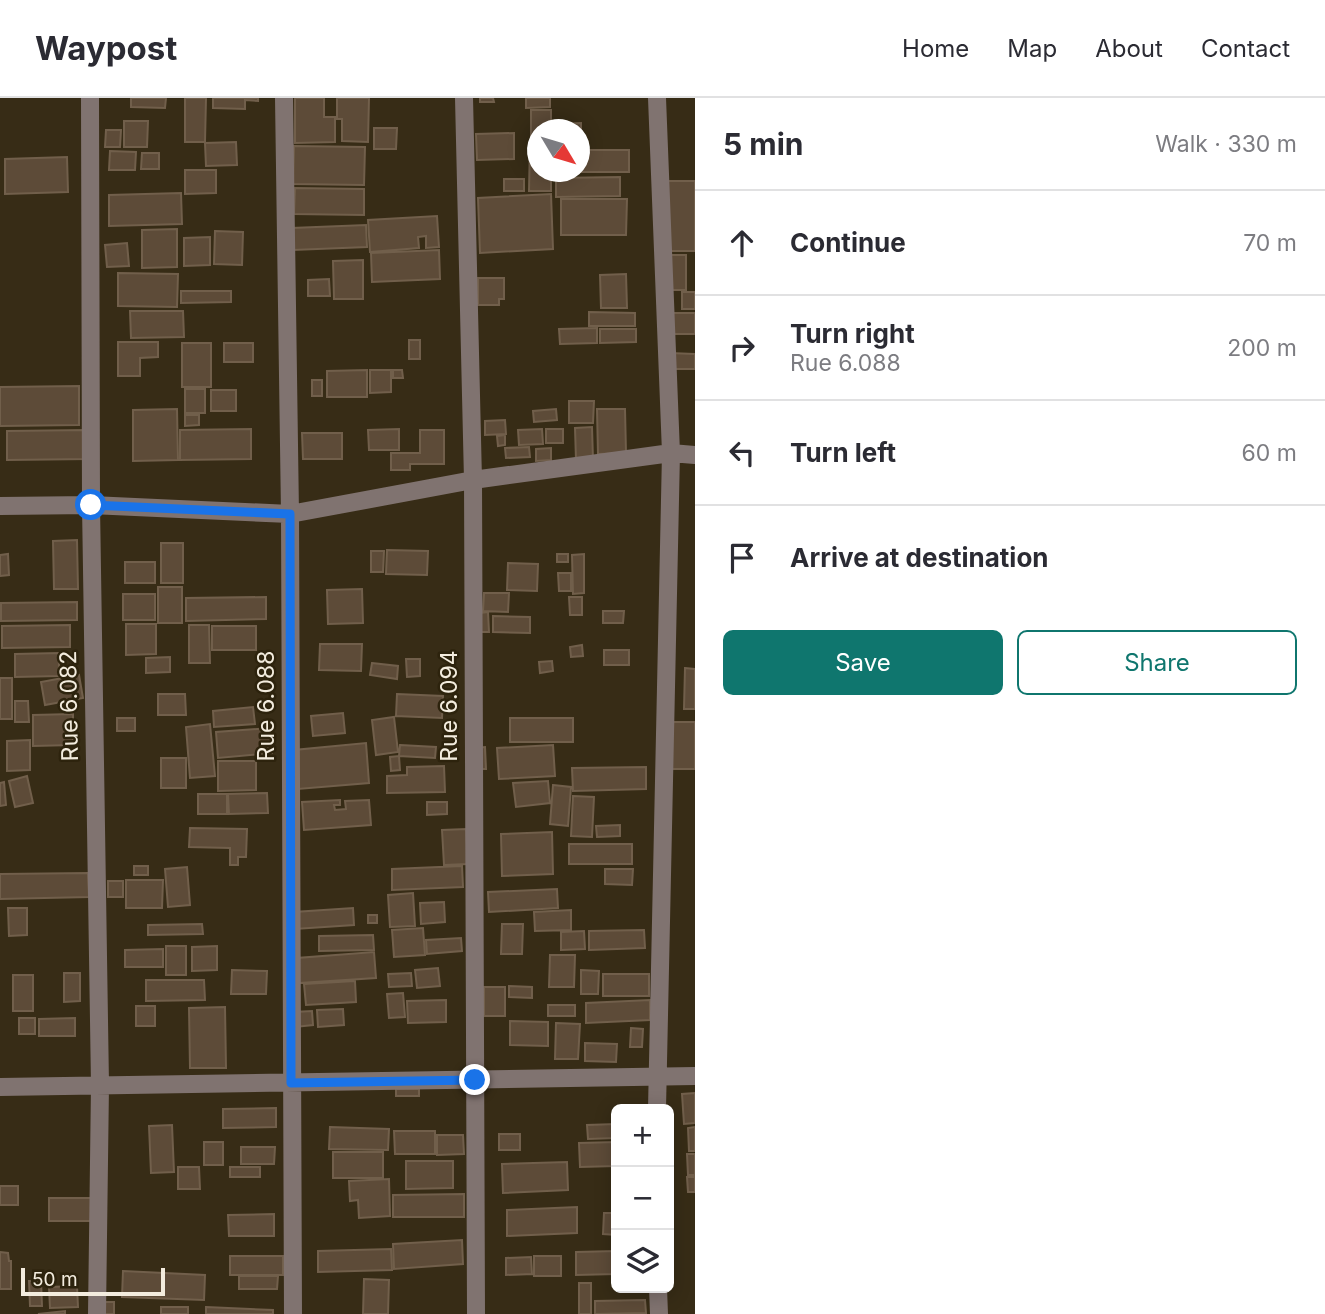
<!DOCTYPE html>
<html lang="en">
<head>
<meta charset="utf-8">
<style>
  :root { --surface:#fff; --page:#f7f7f7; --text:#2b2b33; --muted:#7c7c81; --line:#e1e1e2; --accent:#0f766e }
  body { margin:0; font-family:Inter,sans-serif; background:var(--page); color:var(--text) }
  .controls { position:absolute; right:21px; bottom:21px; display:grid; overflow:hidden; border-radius:10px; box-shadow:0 4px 18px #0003 }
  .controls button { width:63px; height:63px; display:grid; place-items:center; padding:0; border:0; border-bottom:2px solid var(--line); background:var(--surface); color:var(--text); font:35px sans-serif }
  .compass { position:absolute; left:527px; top:21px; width:63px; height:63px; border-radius:50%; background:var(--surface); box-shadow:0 4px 18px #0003; rotate:128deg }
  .scale { position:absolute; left:21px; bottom:18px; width:144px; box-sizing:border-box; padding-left:7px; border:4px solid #f3ecde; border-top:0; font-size:19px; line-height:24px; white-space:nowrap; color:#f3ecde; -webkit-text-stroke:5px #2d230d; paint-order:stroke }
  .stop { position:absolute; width:21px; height:21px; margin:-16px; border:5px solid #1a73e8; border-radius:50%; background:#fff }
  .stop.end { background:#1a73e8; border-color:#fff; box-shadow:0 2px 7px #0008 }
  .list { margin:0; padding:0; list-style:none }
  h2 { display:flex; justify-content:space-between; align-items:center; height:91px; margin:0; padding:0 28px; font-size:30px }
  h2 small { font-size:23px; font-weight:400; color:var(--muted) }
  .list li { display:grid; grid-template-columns:46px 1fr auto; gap:21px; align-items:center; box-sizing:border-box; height:105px; padding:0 28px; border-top:2px solid var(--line) }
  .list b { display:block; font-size:26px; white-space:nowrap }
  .list p { margin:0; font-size:23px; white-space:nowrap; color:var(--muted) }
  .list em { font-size:23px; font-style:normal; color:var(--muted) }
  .actions { display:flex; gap:14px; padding:21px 28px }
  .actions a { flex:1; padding:16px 0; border:2px solid var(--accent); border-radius:10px; text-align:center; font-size:24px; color:var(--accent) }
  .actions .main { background:var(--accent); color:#fff }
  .icon { flex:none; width:38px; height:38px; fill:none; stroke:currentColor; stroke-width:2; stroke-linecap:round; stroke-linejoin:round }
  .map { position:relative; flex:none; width:695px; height:1216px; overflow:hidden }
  header { display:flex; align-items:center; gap:42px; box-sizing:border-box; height:98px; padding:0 35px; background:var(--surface); border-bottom:2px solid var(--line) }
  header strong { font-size:33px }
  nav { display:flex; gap:38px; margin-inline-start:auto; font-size:24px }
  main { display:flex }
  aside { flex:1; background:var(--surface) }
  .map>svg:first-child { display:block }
  .building { fill:#5d4b38; stroke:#715f4b; stroke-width:2 }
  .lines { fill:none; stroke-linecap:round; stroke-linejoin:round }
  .minor { stroke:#807370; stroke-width:18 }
  .route { stroke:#1a73e8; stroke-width:9 }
  .labels { text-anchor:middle; stroke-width:5; stroke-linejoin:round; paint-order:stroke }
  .street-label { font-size:23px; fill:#f3ecde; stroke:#2d230d }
</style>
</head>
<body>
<header>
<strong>Waypost</strong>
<nav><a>Home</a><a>Map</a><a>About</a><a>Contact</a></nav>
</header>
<main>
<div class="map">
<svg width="695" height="1216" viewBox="0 0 695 1216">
  <rect width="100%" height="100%" fill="#372c16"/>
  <path class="building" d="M131,0H166L165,10L131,9Z
    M185,0H206L205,44H185Z
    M213,0H258V3L245,2V11L213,10Z
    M295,0H324V19H335V44L295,45Z
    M337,0H369L368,44L342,43V21H337Z
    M480,0H493L494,4H480Z
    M526,0H550V9L526,10Z
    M531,12H551V32H538V39H531Z
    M124,23H148L147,49H124Z
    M581,25V49L580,32H556V26Z
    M374,30H397L396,51H374Z
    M106,32H121L120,49H105Z
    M514,35V61L477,62L476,36Z
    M530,43H538V74H551V93H529Z
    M236,44L237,67L206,68L205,45Z
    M294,48L365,49L364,87L293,86Z
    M580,52H629V74H556H580Z
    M110,53L136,54L135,72H109Z
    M142,55H159V71H141Z
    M67,59L68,94L5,96V61Z
    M185,72H216V95L185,96Z
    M620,79V98L556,99V80Z
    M504,81H524V93H504Z
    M662,83H695V153H660Z
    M295,90L364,91V117L294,116Z
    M181,95L182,126L109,128V97Z
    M551,96L553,151L480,155L478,100Z
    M561,101H627L626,137H561Z
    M437,118L439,149L426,150V138L418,139L419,150L370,154L368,122Z
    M366,127L367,149L293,152L292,130Z
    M177,131V169L142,170V132Z
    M215,133L243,134L242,167L214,166Z
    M210,139V167L184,168V140Z
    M127,145L129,168L107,169L105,147Z
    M439,152L440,181L372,184L371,155Z
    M663,157H686V192H667Z
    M363,162V201H334L333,163Z
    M118,175L178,176L177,209L118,208Z
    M626,176L627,210H601L600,177Z
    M478,180H504V201H499V207H478Z
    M329,181L330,198H308V182Z
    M181,193H231V204L181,205Z
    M682,194H695V211H682Z
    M130,213H183L184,239L131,240Z
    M589,214L635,215V228H589Z
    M667,215H695V236H666Z
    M597,230V245L560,246L559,231Z
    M600,231H636V244L600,245Z
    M409,242H420V261H409Z
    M118,244H158V259L140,260V278H118Z
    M182,245H211V289H182Z
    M224,245H253V264H224Z
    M670,255L695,256V271H669Z
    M367,272V299H327V273Z
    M370,272H391V294L370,295Z
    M393,272H402L403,280H393Z
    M312,282H322V298H312Z
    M79,288V327L0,328V289Z
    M185,291H205V315H185Z
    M211,292H236V313H211Z
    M569,303H594L593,325H569Z
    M177,311L178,362L133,363V312Z
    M556,311L557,322L534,324L533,313Z
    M597,311H625L626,355L598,356Z
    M185,317H199V327L185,328Z
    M505,322L506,336L485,337V323Z
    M592,329L593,362H576L575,330Z
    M251,331V361L180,362V332Z
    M399,331V352H369L368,332Z
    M542,331L543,346L519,347L518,332Z
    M546,331H563V345H546Z
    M88,332L89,361L7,362V333Z
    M420,332H444V366H410V372H391V355H420Z
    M302,335H342V361H303Z
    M505,337V347L498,348L497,338Z
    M529,349L530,359L506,360L505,350Z
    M551,350V362L536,363V351Z
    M77,442L78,491H54L53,443Z
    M161,445H183V485H161Z
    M387,452L428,453L427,477L386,476Z
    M371,453H384L383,474H371Z
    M8,456L9,477L0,478V457Z
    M557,456H568V464H557Z
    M584,456V495L573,496L572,457Z
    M125,464H155V485H125Z
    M508,465L538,466L537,493L507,492Z
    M558,475H571V493H559Z
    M158,489H182V525H158Z
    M362,491L363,525L328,526L327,492Z
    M484,495H509L508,514L483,513Z
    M123,496H155V522H123Z
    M266,499V521L186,523V500Z
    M569,499H582V517H570Z
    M77,504V522L1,523V505Z
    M603,513H624L623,525H603Z
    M488,514L489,534H480V515Z
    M493,518L530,519V535L493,534Z
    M126,526H156V556L126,557Z
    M70,527V549L2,550V528Z
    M189,527H209L210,565H189Z
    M212,528H256V552H212Z
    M320,546H362L361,573L319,572Z
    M582,547L583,558L571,559L570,549Z
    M604,552H629V567H604Z
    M59,555V578L15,579V556Z
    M170,559V574L146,575V560Z
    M406,561H420V578L407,579Z
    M552,563L553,573L540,575L539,564Z
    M372,565L398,568L397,581L370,577Z
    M685,570L695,571V611H684Z
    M79,577L83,600L45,607L41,584Z
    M0,580H12V621H0Z
    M158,596H185L186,617H158Z
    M397,596L443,598L442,620L396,618Z
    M15,603H28L29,624H15Z
    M253,609L255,626L214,629L213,613Z
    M343,615L345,635L313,638L311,618Z
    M73,616V647L33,648V617Z
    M394,619L398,654L376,657L372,622Z
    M117,620H135V633H117Z
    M510,620H573V644H510Z
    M670,624H695V671H670Z
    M210,626L215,678L190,680L186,629Z
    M270,630L272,655L218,660L216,634Z
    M30,642V672L7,673V643Z
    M366,645L369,685L298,691L294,652Z
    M400,647L436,649L435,660L399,658Z
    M553,647L555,678L499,681L497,650Z
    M485,649L486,671H476L475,650Z
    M399,658L400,672L391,673L390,659Z
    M161,660H186V690H161Z
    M218,663H256V692L218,693Z
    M444,668L445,694L387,695V678L407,677V669Z
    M646,669V691L573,693L572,670Z
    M27,678L33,705L15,709L9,683Z
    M548,683L550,705L516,709L513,685Z
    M4,684L6,707L0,708V685Z
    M553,687L571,689L568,728L550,726Z
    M267,695L268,715L229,716L228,696Z
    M198,696H227V716H198Z
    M573,698L594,699L592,739L571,738Z
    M340,702V707H334L335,712L346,711L345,703L369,702L371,727L304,732L302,704Z
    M427,704H447V716L427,717Z
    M620,727V738L597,739L596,728Z
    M190,730L247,731L246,759H238V767H230V750L189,749Z
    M466,731L468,766L444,767L442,732Z
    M552,734L553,776L502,778L501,736Z
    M569,746H632V766H569Z
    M134,768H148V777H134Z
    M462,768L463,789L392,792V771Z
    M187,769L190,807L168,809L165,771Z
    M605,771H633L632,787L605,786Z
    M88,775L89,799L0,801V776Z
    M126,782H163L162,810H126Z
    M108,783H123V799H108Z
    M557,791L558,810L489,814L488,794Z
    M413,795L415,828L390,829L388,797Z
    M444,804L445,824L421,826L420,805Z
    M8,810H27V837L9,838Z
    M353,810L354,827L295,831L294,814Z
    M571,812V832L535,833L534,814Z
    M368,817H377V825H368Z
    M202,826L203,836L148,837V827Z
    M502,826H523L522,856H501Z
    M423,830L425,857L394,859L392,832Z
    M644,832L645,850L589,852V833Z
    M584,833L585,851L561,852V834Z
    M373,837L374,852L319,853V838Z
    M461,840L462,853L427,856L426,842Z
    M166,848H186V877H166Z
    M217,848V872L192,873V849Z
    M163,851V869H125V852Z
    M374,854L376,880L299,885L297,860Z
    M550,857H575L574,889H549Z
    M438,870L440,888L417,890L415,872Z
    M232,872L267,873L266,896H231Z
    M581,872L599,873L598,896H581Z
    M64,875H80V903L64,904Z
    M411,875L412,888L389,889L388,876Z
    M603,876H649V898H603Z
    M13,877H33V913H13Z
    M146,882H204L205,902L146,903Z
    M355,883L356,904L306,907L304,886Z
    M509,888L532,889V900L509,899Z
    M484,889H505V918H484Z
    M403,895L405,919L389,920L387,896Z
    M446,902V924L408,925L407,903Z
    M650,902V922L586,925V905Z
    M548,907H575V918H548Z
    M136,908H155V928H136Z
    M225,909L226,970H190L189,910Z
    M343,911L344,927L318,929L317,912Z
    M312,913L313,927L295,929L294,914Z
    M19,920H35V936H19Z
    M75,920V938H39V921Z
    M510,923L548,924V948L510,947Z
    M556,925L580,926L578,961H555Z
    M631,930L643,931L642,949H630Z
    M585,945L617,946L616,964L585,963Z
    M396,991H419V998H396Z
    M695,995V1025L684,1026L682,996Z
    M276,1010V1029L223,1030V1011Z
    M616,1026V1040L588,1041L587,1027Z
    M172,1027L174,1074L151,1075L149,1028Z
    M330,1029L389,1031L388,1052L329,1051Z
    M695,1029V1053H689L688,1030Z
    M394,1033H435V1056H395Z
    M499,1036H520V1052H499Z
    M437,1037H463L464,1056L437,1057Z
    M204,1044H223V1067H204Z
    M616,1044V1068L580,1069L579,1045Z
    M241,1049H275L274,1066H241Z
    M333,1054H383V1080H333Z
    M687,1056H695V1077H688Z
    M406,1063H453V1090L406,1091Z
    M567,1064L568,1092L503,1095L502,1066Z
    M178,1069H199L200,1091H178Z
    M230,1069H260V1079H230Z
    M687,1079H695V1094H688Z
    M389,1081L390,1118L359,1120L358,1102L350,1103L349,1083Z
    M0,1088H18V1107H0Z
    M464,1096V1119H393V1097Z
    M49,1100H94V1123H49Z
    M577,1109V1135L507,1138V1112Z
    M604,1115H616V1137L603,1136Z
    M274,1116V1138H229L228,1117Z
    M462,1142L463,1166L394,1171L393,1146Z
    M391,1151L392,1172L318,1174V1153Z
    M616,1153V1176L576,1177V1154Z
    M0,1154L8,1155L9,1163H11V1191H0Z
    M230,1158H283V1177H230Z
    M534,1158H561V1178H534Z
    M531,1159L532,1176L506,1177V1160Z
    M123,1173L205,1177L204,1202L122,1199Z
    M239,1178H278L277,1191H239Z
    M364,1181L389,1182L388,1216H363Z
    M29,1183H41L42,1208H30Z
    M579,1185H591V1216H579Z
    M77,1188L78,1209L50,1210L49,1189Z
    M645,1202L646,1215L595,1216V1203Z
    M99,1204H114V1216H100Z
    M161,1209H188V1216H161Z
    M206,1209L273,1212V1216H206Z
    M65,1213V1216H38Z"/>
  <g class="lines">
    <path class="minor" d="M90,0L91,407L100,987L97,1216
      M284,0L290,416L293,1216
      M464,0L473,382L476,1216
      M0,408L91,407L290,416L473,382L671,355L695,357
      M0,989L695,978
      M657,1011L671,355L657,0
      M658,1190L659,1216"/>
  </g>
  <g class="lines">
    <path class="route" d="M91,407L290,416L291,985L475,982"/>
  </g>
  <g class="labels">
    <g class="street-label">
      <text transform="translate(69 608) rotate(-91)" y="8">Rue 6.082</text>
      <text transform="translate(266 608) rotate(-90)" y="8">Rue 6.088</text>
      <text transform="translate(449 608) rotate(-90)" y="8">Rue 6.094</text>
    </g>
  </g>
</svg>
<div class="controls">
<button>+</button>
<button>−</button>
<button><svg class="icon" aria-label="layers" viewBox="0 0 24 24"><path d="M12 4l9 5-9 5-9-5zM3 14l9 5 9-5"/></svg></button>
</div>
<svg class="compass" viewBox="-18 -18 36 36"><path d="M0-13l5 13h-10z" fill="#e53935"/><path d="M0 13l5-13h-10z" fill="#7c7c81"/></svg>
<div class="scale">50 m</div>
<div class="stop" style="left:91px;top:407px"></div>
<div class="stop end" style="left:475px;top:982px"></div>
</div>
<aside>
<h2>5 min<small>Walk · 330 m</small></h2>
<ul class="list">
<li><svg class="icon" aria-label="ahead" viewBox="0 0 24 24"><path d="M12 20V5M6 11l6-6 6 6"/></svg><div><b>Continue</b></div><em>70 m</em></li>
<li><svg class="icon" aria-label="right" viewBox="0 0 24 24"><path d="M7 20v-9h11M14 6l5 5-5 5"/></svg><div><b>Turn right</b><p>Rue 6.088</p></div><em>200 m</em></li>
<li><svg class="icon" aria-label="left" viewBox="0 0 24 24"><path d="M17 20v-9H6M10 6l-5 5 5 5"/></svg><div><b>Turn left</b></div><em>60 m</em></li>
<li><svg class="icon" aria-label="arrive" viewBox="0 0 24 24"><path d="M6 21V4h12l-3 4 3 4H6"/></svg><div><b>Arrive at destination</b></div></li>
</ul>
<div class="actions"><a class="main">Save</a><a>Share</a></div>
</aside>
</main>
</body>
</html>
